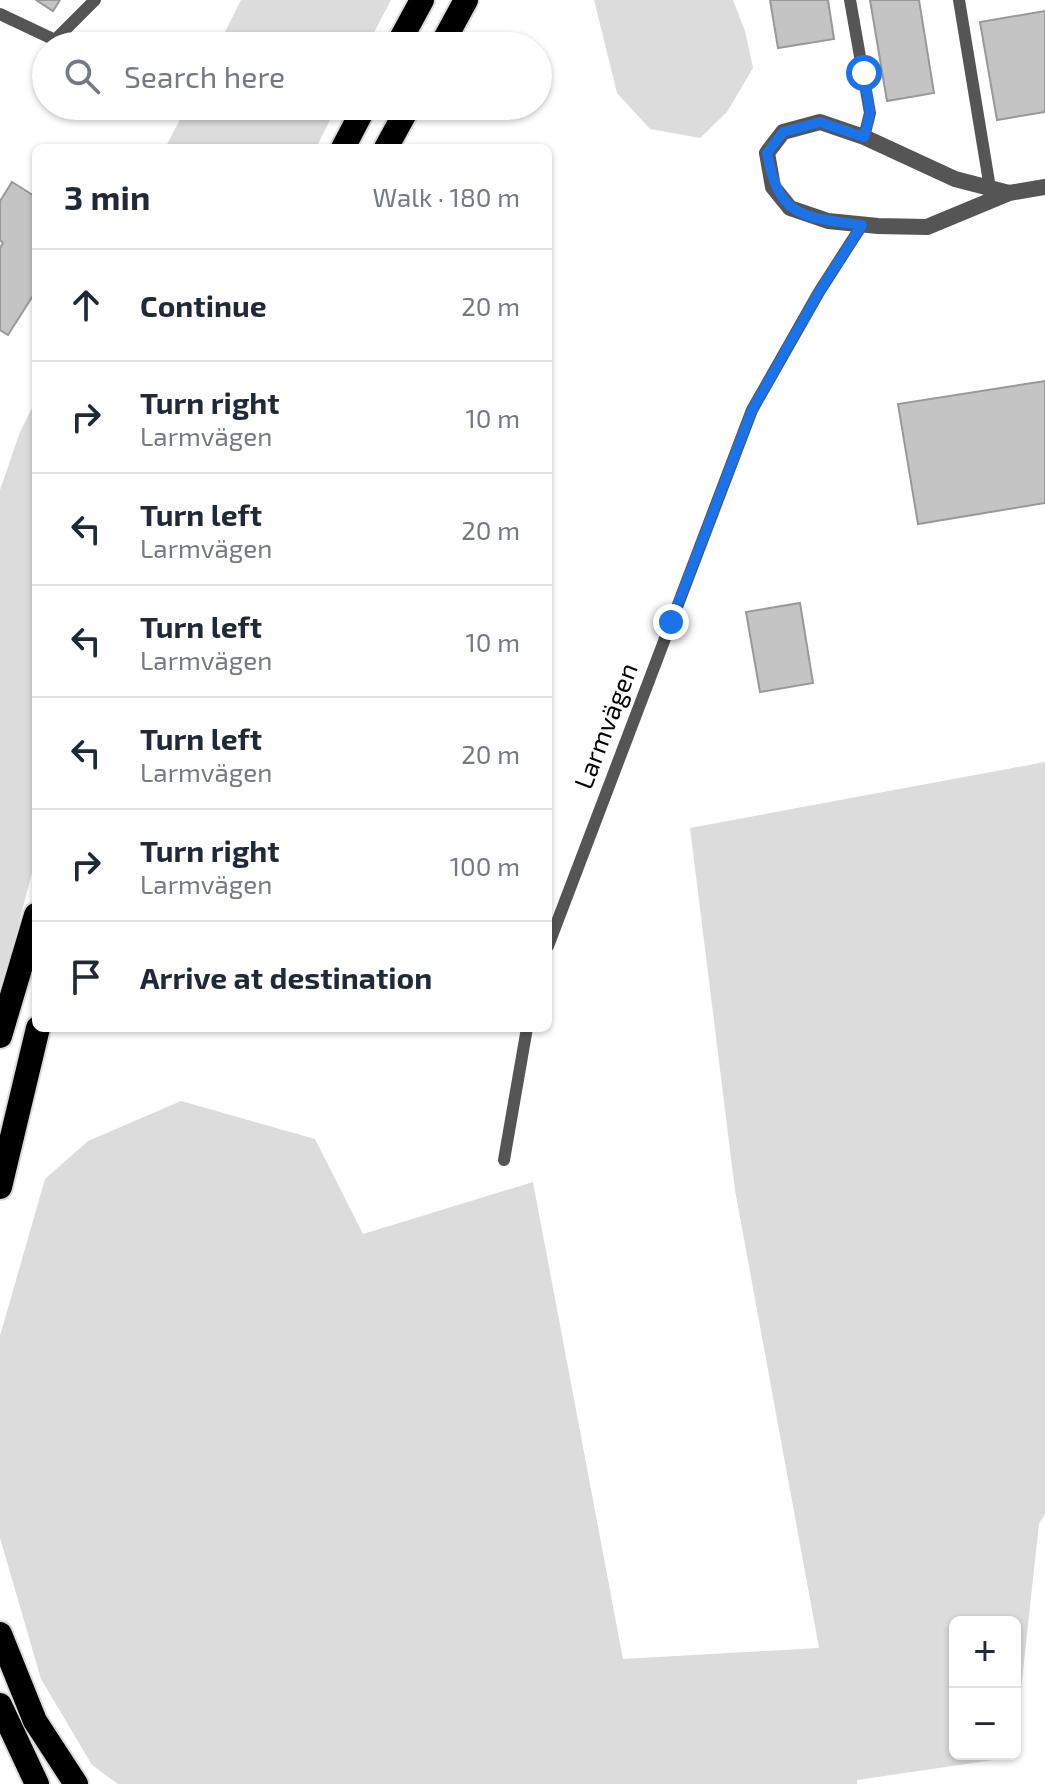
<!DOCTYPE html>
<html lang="en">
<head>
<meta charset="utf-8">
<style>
  :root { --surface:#fff; --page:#f2f2f3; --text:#1f2937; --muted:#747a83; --line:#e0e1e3 }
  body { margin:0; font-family:"Exo 2",sans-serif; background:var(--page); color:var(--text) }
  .controls { position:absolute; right:24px; bottom:24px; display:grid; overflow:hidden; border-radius:12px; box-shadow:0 2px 6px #0004 }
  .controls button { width:72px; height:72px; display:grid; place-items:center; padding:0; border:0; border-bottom:2px solid var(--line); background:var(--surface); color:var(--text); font:40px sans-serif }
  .stop { position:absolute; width:24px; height:24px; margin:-18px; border:6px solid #1a73e8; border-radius:50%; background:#fff }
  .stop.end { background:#1a73e8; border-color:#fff; box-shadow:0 2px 8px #0008 }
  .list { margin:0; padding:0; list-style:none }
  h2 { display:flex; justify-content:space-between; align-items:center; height:104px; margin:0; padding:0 32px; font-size:34px }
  h2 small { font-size:26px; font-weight:400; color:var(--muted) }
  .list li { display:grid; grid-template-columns:52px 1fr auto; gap:24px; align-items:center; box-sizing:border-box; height:112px; padding:0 32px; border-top:2px solid var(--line) }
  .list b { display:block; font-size:30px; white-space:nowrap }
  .list p { margin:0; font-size:26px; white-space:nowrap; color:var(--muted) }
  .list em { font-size:26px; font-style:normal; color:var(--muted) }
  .icon { flex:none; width:44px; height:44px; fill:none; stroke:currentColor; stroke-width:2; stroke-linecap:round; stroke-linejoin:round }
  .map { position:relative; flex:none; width:1045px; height:1784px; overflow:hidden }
  .search { position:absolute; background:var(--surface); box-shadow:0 2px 6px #0004; left:32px; top:32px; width:520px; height:88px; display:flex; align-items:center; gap:20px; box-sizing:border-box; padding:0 28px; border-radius:44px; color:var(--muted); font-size:30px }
  .panel { position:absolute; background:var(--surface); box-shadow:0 2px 6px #0004; left:32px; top:144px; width:520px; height:888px; border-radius:12px }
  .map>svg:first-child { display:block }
  .green { fill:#dcdcdc }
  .building { fill:#c4c4c4; stroke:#999; stroke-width:2 }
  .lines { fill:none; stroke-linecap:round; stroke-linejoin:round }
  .highway-casing { stroke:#dbdbdb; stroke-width:28 }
  .lane { stroke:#555; stroke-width:12 }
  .street { stroke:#555; stroke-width:16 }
  .highway { stroke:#000; stroke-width:24 }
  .route { stroke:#1a73e8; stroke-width:10 }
  .labels { text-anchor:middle; stroke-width:7; stroke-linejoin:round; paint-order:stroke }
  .street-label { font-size:26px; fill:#000; stroke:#fff }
</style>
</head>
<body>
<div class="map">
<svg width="1045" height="1784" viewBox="0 0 1045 1784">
  <rect width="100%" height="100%" fill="#fff"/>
  <path class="green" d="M241,0H391L367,46H218Z
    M594,0H733L745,31L753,68L727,112L700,138L650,129L617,93Z
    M187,106H337L316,148H165Z
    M36,400V857L0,996V490L20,432Z
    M1045,762V1514L1039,1524L1015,1744V1622H955V1754H1014V1757L857,1780V1784H118L92,1765L41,1679L0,1538V1336L45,1179L88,1141L181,1101L315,1139L363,1234L533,1182L623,1659L819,1648L735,1190L690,828Z"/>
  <path class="building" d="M36,0H60L53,11Z
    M770,0H828L834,39L778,48Z
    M870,0H919L934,93L887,101Z
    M1045,11V112L997,120L980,22Z
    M12,182L36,197V291L8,335L0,330V248L3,243L0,240V201Z
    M1045,381V503L918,524L898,404Z
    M800,603L813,683L760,692L746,612Z"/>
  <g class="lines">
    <defs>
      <path id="highway" d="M397,46L422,0
        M441,46L466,0
        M343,148L365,106
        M386,148L409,106
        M0,1036L36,915
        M0,1187L38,1028
        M0,1634L35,1721L76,1784
        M0,1705L37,1784"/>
    </defs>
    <use href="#highway" class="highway-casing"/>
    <path class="lane" d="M850,0L870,113L864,137
      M959,0L990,188
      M0,14L55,40L95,0
      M548,946L752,410L819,292L862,225
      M504,1160L527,1028"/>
    <path class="street" d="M1009,193L955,179L864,137L820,122L783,132L767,153L773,187L790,208L828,221L878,226L927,227L1009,193L1045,187"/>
    <use href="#highway" class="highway"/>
  </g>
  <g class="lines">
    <path class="route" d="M671,622L752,410L819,292L862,225C802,217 779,218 767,153L783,132L820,122L864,137L870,113L864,73"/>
  </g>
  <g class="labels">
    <g class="street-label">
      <text transform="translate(606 726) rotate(-69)" y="9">Larmvägen</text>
    </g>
  </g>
</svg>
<div class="controls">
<button>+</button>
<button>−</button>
</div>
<div class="stop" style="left:864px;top:73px"></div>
<div class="stop end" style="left:671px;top:622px"></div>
<div class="search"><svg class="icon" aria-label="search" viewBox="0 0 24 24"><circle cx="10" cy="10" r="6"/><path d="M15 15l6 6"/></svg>Search here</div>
<section class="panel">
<h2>3 min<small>Walk · 180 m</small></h2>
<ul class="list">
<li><svg class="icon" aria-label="ahead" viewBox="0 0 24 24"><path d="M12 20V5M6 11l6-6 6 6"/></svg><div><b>Continue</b></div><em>20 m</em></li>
<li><svg class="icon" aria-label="right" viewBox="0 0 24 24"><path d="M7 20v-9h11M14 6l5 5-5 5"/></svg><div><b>Turn right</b><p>Larmvägen</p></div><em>10 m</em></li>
<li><svg class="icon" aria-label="left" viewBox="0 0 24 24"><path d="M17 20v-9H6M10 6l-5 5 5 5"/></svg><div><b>Turn left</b><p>Larmvägen</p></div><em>20 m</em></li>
<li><svg class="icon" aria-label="left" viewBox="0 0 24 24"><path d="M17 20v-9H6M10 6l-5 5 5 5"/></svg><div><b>Turn left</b><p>Larmvägen</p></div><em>10 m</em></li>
<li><svg class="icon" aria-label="left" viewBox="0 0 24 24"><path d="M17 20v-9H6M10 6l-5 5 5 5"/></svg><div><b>Turn left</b><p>Larmvägen</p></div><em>20 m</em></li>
<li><svg class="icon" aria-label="right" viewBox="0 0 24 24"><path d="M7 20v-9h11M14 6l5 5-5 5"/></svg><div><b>Turn right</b><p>Larmvägen</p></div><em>100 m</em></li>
<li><svg class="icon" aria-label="arrive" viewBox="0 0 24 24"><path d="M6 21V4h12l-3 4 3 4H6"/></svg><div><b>Arrive at destination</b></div></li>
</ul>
</section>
</div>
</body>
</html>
